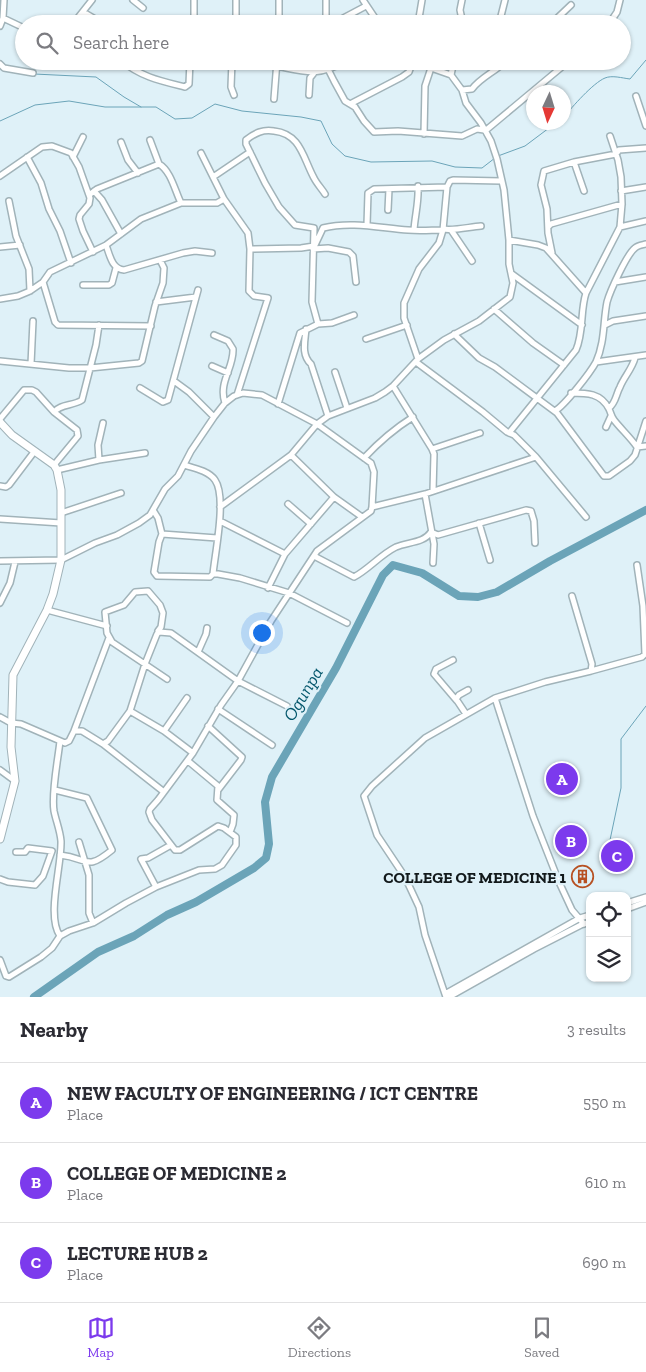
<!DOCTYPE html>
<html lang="en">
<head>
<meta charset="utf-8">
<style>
  :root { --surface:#fff; --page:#f7f7f7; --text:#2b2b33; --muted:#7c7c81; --line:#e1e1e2; --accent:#7c3aed }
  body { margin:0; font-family:"Zilla Slab",serif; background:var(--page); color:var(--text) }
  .controls { position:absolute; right:15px; bottom:15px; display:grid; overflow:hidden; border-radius:10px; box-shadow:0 1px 4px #0004 }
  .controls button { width:45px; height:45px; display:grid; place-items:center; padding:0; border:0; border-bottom:1px solid var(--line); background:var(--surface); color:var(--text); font:25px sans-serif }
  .compass { position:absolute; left:526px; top:85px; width:45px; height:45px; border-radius:50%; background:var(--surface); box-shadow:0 1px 4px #0004; rotate:184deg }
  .you { position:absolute; left:261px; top:632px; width:18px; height:18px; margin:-12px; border:4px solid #fff; border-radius:50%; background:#1a73e8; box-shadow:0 0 0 8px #1a73e833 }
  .badge { display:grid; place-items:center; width:32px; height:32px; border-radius:50%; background:var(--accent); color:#fff; font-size:16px; font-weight:700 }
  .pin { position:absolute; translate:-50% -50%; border:2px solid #fff; box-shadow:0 1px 5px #0006 }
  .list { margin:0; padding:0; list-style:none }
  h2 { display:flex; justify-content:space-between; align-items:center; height:65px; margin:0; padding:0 20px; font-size:21px }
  h2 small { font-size:16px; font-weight:400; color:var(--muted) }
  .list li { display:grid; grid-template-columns:32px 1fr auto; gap:15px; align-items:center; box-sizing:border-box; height:80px; padding:0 20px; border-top:1px solid var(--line) }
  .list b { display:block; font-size:19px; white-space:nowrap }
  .list p { margin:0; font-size:16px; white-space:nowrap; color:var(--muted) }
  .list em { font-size:16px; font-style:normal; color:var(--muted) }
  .icon { flex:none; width:28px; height:28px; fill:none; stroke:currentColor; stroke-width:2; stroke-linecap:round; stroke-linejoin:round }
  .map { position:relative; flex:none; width:646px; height:997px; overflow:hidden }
  .search { position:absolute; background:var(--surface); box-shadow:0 1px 4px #0004; left:15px; right:15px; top:15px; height:55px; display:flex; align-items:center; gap:12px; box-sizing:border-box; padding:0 18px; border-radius:28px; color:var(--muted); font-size:19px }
  .sheet { height:305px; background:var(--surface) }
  nav { display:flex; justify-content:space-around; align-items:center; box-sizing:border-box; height:70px; border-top:1px solid var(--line); background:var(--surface); font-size:14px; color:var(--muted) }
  nav a { display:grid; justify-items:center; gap:2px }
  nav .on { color:var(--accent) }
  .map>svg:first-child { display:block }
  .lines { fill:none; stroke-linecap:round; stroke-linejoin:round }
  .stream { stroke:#6ba4b8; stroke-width:1 }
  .river { stroke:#6ba4b8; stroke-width:8 }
  .street-casing { stroke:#a1b3b9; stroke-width:8 }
  .secondary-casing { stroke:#a1b3b9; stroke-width:9 }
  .street { stroke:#fff; stroke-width:5 }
  .secondary { stroke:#fff; stroke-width:7 }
  .labels { text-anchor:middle; stroke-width:4.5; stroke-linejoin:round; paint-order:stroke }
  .poi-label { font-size:16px; font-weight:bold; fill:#12191b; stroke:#dff1f8; text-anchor:end }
  .water-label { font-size:18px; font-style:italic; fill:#04576c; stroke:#dff1f8 }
</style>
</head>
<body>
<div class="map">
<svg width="646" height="997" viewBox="0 0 646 997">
  <rect width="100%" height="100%" fill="#dff1f8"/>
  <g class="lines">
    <path class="stream" d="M34,74L96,77L124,97L141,107
      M564,117C572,107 593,83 605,78C612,75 622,78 630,79L646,60
      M0,121L35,105L69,101L105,107H156L175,119L192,118L215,104L242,111L301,117L321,121L332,144L345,156L371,162L432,161L455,167L482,168L495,158
      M498,156L525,146L557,122
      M606,859L621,788V739L646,706"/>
    <path class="river" d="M34,997L98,952L134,936L167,915L196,902L254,868L266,858L269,844L265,802L272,777L336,668L383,575L393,565L422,573L459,596L478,597L497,592L550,561L646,510"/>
    <defs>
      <path id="street" d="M133,0L143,8
        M326,0V24
        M363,0L379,24
        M462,0L460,10L463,24
        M83,12L100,22
        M3,18L24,28
        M215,22L232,24
        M488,22L502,19
        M73,24L92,0
        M194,24V0
        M236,24V0
        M279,24V0
        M332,24L366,6
        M418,24L422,0
        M505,24L501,16L505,0
        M551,24L571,5
        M609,24L617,12L620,0
        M0,26L3,18L4,0
        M122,61C141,77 161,81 185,87L189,84L190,61
        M232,61L231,87L234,95
        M419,61L431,68L451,75
        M0,64L4,68L33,73
        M277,66C306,72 318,77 346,61
        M328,69L334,81L345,101L355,107L364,121L374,132L398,131L462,136L477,129L484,130
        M462,90L472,89C481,77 495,72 506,61
        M309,95L310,78L314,73
        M636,96L646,126
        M274,99L277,61
        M350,104L402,77L409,72L413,61
        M485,131L569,61
        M424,134L425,86L431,68
        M121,142L128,160L138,173
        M201,153L224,199L248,233L250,249L249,291L254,296L268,298L237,395
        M27,157L41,183L49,209L60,231L71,263
        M73,157L83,137
        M574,162L584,191
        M159,164C171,171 175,191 181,203
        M0,176L42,147L52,146L71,153L79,167L90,198L89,204L80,215L79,219L83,231L93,252
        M213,177L250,152
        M94,191L102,200L121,234
        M621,191L646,187
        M89,195L97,189L159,164L150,140
        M9,201L16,236L29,269L30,291
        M388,210L389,189
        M367,225L368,193L374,189L447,187L450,181L453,180L501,181
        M549,226L551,224L622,204
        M620,227L646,221
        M443,229C453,231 469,227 481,226
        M414,230C415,215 419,202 418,186
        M451,230L472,261
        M509,240L538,245L546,248L586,293
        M106,245C110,256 112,269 124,270L183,253L195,251L212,253
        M315,245L323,228C351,221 380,228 408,230C420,231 432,230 443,230
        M0,247L20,245
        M250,249L301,248L314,246
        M313,249L328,248L349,252L353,256L356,282
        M552,253L548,233L547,209L541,185L544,171L574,162L616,154L619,150L646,148
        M512,274L582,325
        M43,282L55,322L58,325L151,326
        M615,282L646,277
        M83,285H109L112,283L116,268
        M0,299L18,296L30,291L43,282L50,272L106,245L141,219L181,203H217L224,199
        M156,302L196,297
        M494,309L533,343L564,365
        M318,324L312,302L314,228L295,225L279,207L265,183L246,144V140C255,133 263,129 274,131C301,134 303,158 314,178C317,184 322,189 325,194
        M605,325L613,321L646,316
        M306,329C305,341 301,355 311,364L328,416
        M454,334L479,358L495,367L557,413L604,476H609L630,461L635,455L646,421
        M214,335L228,341L233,349C234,368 218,382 225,403
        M366,339L407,325
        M418,359L404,318V303L419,269L439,243L443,230L447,187
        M0,361L69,368H90L139,363L142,361L155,306L163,283L164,268L160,260
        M416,362L483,412L507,432L514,435L536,457L586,517
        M596,362L646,355
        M31,364L33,321
        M212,366L228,373
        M335,372L347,408
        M174,381L189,392L214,417
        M393,386L432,449L434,454L433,491
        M140,388L163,402L168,400L198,290
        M571,393C587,393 601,393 609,409C611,413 611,416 614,420C621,429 630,437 637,447
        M278,404L300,333L318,324L332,323L354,315
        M609,408C616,403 616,394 620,387C624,377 632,369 635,358
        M555,411C565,405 590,373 596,362C605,342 603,322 607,302C610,291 627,254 635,248C638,245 642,245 646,244
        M54,412C60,404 73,406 82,400L96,345L99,325
        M0,419L24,390H32L36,392L54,412L77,430L78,436L54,465
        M606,427L611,416
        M509,433L576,350C584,332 580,311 586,293L620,227L622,204L621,177L618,160L610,136
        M637,447L646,446
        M432,449L480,433
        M291,455L334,497L362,517
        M364,458C379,442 394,429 413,417
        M99,460L98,445L103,423
        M184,465C194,468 209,471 215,480C227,497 215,553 213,574
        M57,470L99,460L145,453
        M0,486L6,487L9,485L34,452
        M425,494L434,544L433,563
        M288,504L311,524
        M220,507L291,455L317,424L328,416L375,398L385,392L393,386L418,359L444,340L479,321L510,297L513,283L509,264V240L504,190L497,159L491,141L481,123L466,103L462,90L451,75L454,61
        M372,507L425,494L536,457
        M153,510L158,518L162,534L159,542L154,572L157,576L210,577L213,574H218L240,578L289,593L347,623
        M61,513L121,493
        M0,519L61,523
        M220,521L285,554
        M479,523L490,560
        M162,534L217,538
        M314,556L354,577C369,569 380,555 396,547C408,542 424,543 431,532L438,535L526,510L531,511L534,521L535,543
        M0,561L61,560L95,543L117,535L139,523L150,515L165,489L178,476L191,451L214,417L225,403L234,396L243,393L262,395L317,424L371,463L374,472L372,507L371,511L317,551L271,621L238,681L221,705L193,753L158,800L150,809L149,812L152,820L175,850H180L218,826L224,828L236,837V845L222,865L215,869L199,870L156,887L126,903L93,923L69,931L60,936L52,948L41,957L9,977L6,976L0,960
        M268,588L285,554L334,497
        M0,603L10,583L15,562
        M47,610L107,626
        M159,632L171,633L238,681L287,706
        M198,652L206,634L207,628
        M453,660L436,669L434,674L457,701
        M591,671L642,657L645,654L643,606L637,565
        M495,698L533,816L559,882L572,910L584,924
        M218,709L272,745
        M130,711L164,731L193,753
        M466,714L456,699L459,695L468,690
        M0,717L11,723L21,724L65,743L69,741L74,731H82L103,744L164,792
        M208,726L242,757L241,760L218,790
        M74,731L109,638
        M164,731L187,698
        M103,744L108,741L130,711L145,664L157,634L159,632L158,631L161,627L163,613L160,605L148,591L135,592L124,605L105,612L107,633L112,642L167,679
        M188,761L218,786L217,800L234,815L233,824L230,832
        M0,770L15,781
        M55,790L87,798L112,850C85,872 89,858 60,855
        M79,842L89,875V913L93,923
        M0,879L8,882L35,885L43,876L52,851L28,848L25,852H16
        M156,887L141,859L148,858L171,845
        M627,903L646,897
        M627,909L646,902
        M60,936C46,916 62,865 61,841C60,830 56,821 54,811C51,793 58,760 60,741
        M445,994L580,918L590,915
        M446,997L425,935L419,907L405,877L377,835L364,796L372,786L425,738L495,698L545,682L591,671L592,664L572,596
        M449,997L534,949L581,925L590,922"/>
      <path id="secondary" d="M0,422L12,435L54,465L57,470L61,490V560L53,594L47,610L13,675L11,747L15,781L0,839"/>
    </defs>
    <use href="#street" class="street-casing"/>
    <use href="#secondary" class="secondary-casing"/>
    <use href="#street" class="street"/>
    <use href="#secondary" class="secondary"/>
  </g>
  <defs>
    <symbol id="building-ring" viewBox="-11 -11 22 22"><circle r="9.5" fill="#dff1f8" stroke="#b75123" stroke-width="1.5"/><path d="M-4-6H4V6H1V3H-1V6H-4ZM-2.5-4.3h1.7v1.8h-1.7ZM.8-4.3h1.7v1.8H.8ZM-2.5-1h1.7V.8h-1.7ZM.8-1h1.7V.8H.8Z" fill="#b75123"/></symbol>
  </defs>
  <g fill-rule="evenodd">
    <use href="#building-ring" x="570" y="864" width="25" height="25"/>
  </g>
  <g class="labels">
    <g class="poi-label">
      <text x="566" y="883">COLLEGE OF MEDICINE 1</text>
    </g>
    <g class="water-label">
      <text transform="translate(303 694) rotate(-59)" y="6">Ogunpa</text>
    </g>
  </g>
</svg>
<div class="controls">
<button><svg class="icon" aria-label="locate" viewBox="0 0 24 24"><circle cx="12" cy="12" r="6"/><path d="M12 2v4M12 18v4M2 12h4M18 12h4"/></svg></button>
<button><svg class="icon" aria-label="layers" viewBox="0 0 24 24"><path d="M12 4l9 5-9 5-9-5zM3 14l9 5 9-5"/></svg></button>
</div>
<svg class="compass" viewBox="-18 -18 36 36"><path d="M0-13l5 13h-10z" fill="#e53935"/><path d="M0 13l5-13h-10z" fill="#7c7c81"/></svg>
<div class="you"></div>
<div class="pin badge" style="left:562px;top:779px">A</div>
<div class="pin badge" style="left:571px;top:841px">B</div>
<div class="pin badge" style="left:617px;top:856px">C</div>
<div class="search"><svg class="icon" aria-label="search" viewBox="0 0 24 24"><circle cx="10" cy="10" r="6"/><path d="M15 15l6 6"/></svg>Search here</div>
</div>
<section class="sheet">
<h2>Nearby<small>3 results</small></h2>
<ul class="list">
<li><span class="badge">A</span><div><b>NEW FACULTY OF ENGINEERING / ICT CENTRE</b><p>Place</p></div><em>550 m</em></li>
<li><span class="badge">B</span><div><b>COLLEGE OF MEDICINE 2</b><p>Place</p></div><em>610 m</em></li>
<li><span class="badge">C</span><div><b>LECTURE HUB 2</b><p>Place</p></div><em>690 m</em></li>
</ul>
</section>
<nav>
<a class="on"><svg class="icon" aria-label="map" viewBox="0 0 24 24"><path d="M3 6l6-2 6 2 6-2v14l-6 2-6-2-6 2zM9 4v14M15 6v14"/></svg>Map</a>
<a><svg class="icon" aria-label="directions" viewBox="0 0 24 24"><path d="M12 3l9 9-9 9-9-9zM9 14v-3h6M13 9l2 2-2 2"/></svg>Directions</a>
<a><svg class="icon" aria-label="saved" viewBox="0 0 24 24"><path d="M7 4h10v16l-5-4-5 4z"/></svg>Saved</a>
</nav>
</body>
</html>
